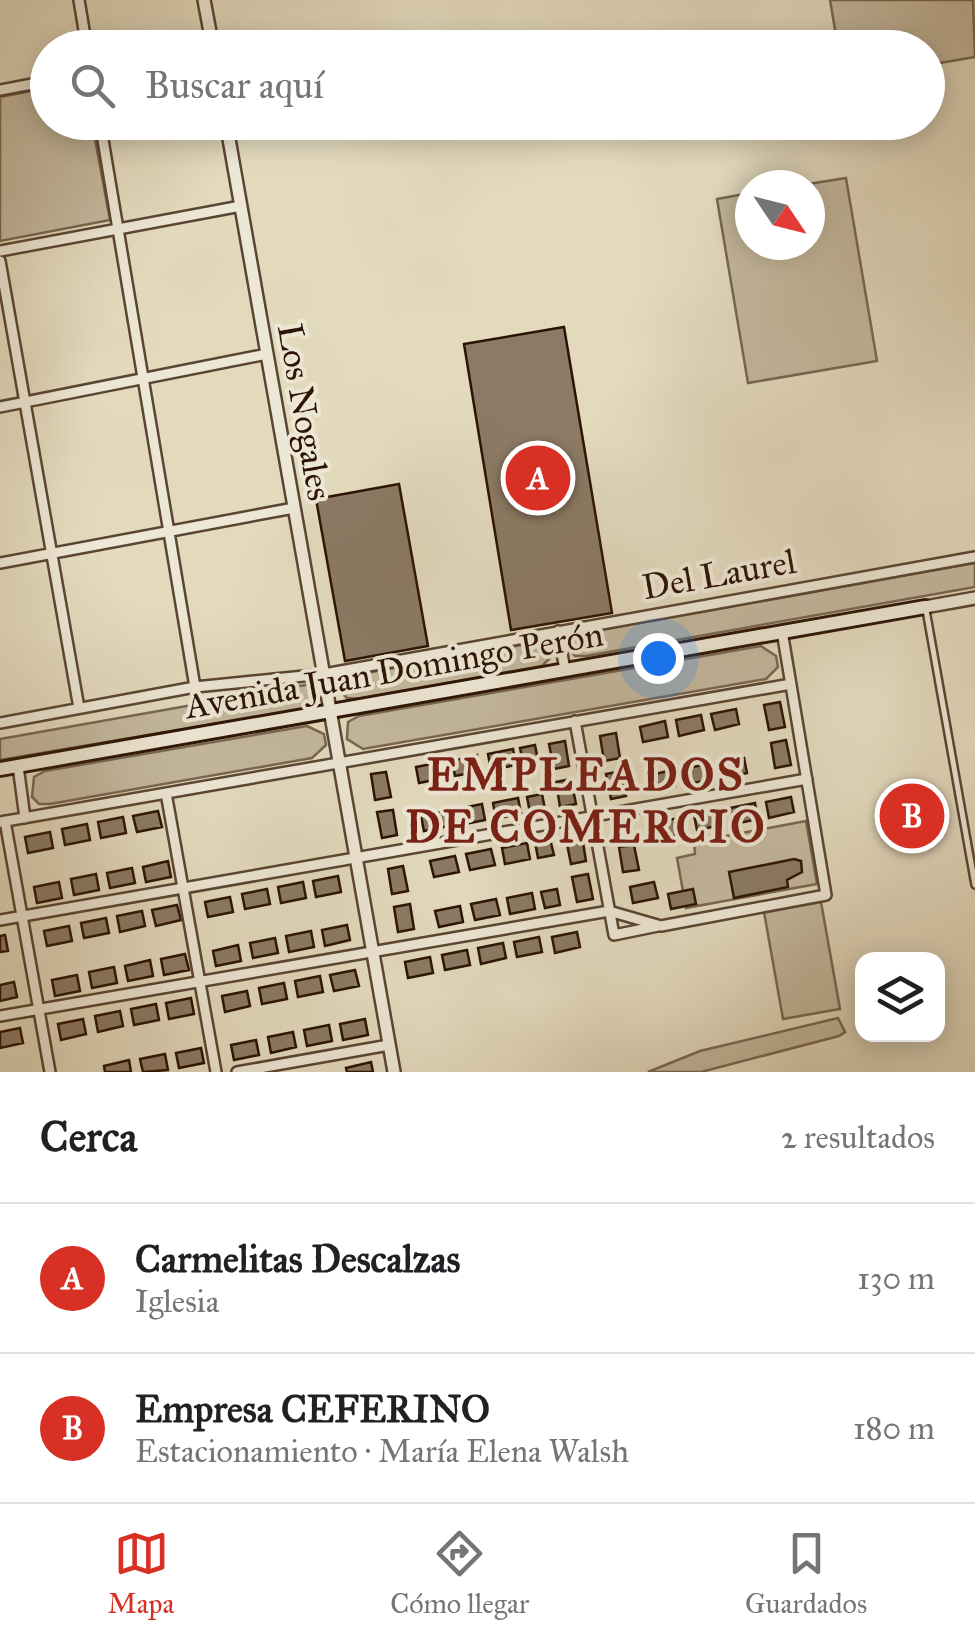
<!DOCTYPE html>
<html lang="es">
<head>
<meta charset="utf-8">
<style>
  :root { --surface:#fff; --page:#f2f2f2; --text:#202124; --muted:#757577; --line:#e0e0e0; --accent:#d93025 }
  body { margin:0; font-family:"IM FELL Great Primer",serif; background:var(--page); color:var(--text) }
  .controls { position:absolute; right:30px; bottom:30px; display:grid; overflow:hidden; border-radius:20px; box-shadow:0 5px 25px #0003 }
  .controls button { width:90px; height:90px; display:grid; place-items:center; padding:0; border:0; border-bottom:2px solid var(--line); background:var(--surface); color:var(--text); font:50px sans-serif }
  .compass { position:absolute; left:735px; top:170px; width:90px; height:90px; border-radius:50%; background:var(--surface); box-shadow:0 5px 25px #0003; rotate:125deg }
  .you { position:absolute; left:658px; top:658px; width:35px; height:35px; margin:-25px; border:8px solid #fff; border-radius:50%; background:#1a73e8; box-shadow:0 0 0 15px #1a73e833 }
  .badge { display:grid; place-items:center; width:65px; height:65px; border-radius:50%; background:var(--accent); color:#fff; font-size:32px; font-weight:700 }
  .pin { position:absolute; translate:-50% -50%; border:5px solid #fff; box-shadow:0 2px 10px #0006 }
  .list { margin:0; padding:0; list-style:none }
  h2 { display:flex; justify-content:space-between; align-items:center; height:130px; margin:0; padding:0 40px; font-size:42px }
  h2 small { font-size:32px; font-weight:400; color:var(--muted) }
  .list li { display:grid; grid-template-columns:65px 1fr auto; gap:30px; align-items:center; box-sizing:border-box; height:150px; padding:0 40px; border-top:2px solid var(--line) }
  .list b { display:block; font-size:38px; white-space:nowrap }
  .list p { margin:0; font-size:32px; white-space:nowrap; color:var(--muted) }
  .list em { font-size:32px; font-style:normal; color:var(--muted) }
  .icon { flex:none; width:55px; height:55px; fill:none; stroke:currentColor; stroke-width:2; stroke-linecap:round; stroke-linejoin:round }
  .map { position:relative; flex:none; width:975px; height:1072px; overflow:hidden }
  .search { position:absolute; background:var(--surface); box-shadow:0 5px 25px #0003; left:30px; right:30px; top:30px; height:110px; display:flex; align-items:center; gap:25px; box-sizing:border-box; padding:0 35px; border-radius:55px; color:var(--muted); font-size:38px }
  .sheet { height:430px; background:var(--surface) }
  nav { display:flex; justify-content:space-around; align-items:center; box-sizing:border-box; height:140px; border-top:2px solid var(--line); background:var(--surface); font-size:28px; color:var(--muted) }
  nav a { display:grid; justify-items:center; gap:5px }
  nav .on { color:var(--accent) }
  .map>svg:first-child { display:block }
  .green { fill:#c4b89e; stroke:#786651; stroke-width:2.5 }
  .building { fill:#8b7a65; stroke:#2c1304; stroke-width:2.5 }
  .lines { fill:none; stroke-linecap:round; stroke-linejoin:round }
  .service-casing { stroke:#5a4532; stroke-width:10 }
  .minor-casing { stroke:#5a4532; stroke-width:14 }
  .tertiary-casing { stroke:#5a4532; stroke-width:16 }
  .secondary-casing { stroke:#2c1304; stroke-width:18 }
  .service { stroke:#ede7d5; stroke-width:5 }
  .minor { stroke:#ede7d5; stroke-width:9 }
  .tertiary { stroke:#ede7d5; stroke-width:11 }
  .secondary { stroke:#ede7d5; stroke-width:12 }
  .labels { text-anchor:middle; stroke-width:8; stroke-linejoin:round; paint-order:stroke }
  .street-label { font-size:35px; fill:#2c1304; stroke:#ede7d5 }
  .district-label { font-size:45px; font-weight:bold; letter-spacing:2.5px; fill:#7a1f14; stroke:#ede7d5 }
</style>
</head>
<body>
<div class="map">
<svg width="975" height="1072" viewBox="0 0 975 1072">
  <rect width="100%" height="100%" fill="#e3dabe"/>
  <filter id="stains"><feTurbulence type="fractalNoise" baseFrequency=".002" numOctaves="4"/><feColorMatrix values="0 0 0 0 .2 0 0 0 0 .09 0 0 0 0 .02 0 0 0 .5 -.17"/></filter>
  <radialGradient id="worn" r=".72"><stop offset=".6" stop-color="#630" stop-opacity="0"/><stop offset="1" stop-color="#630" stop-opacity=".3"/></radialGradient>
  <path class="green" d="M830,0H973L975,57L928,65V48L838,47Z
    M47,88L48,122L92,123L110,220L0,241V97Z
    M846,178L877,361L748,383L717,199L750,193V245H810V185H802Z
    M975,563V587L586,656H575L569,649L572,637L583,633Z
    M538,642L547,643L553,655L542,666L359,699L347,698L341,692L344,680L355,675Z
    M761,646L776,656L778,667L766,679L363,749L347,739L348,722L359,716Z
    M311,684L319,697L308,708L0,760V739Z
    M307,726L324,734L326,745L312,758L50,804H39L32,797L34,777L45,771Z
    M806,821L817,884L686,908L677,858L695,854L694,842Z
    M821,902L840,1009L783,1019L764,912Z
    M838,1018L845,1032L839,1036L701,1072H648L700,1051Z"/>
  <path class="building" d="M564,327L612,613L511,630L464,344Z
    M399,484L428,646L345,661L316,499Z
    M780,702L785,727L769,730L764,705Z
    M736,709L739,724L715,730L711,714Z
    M701,715L704,730L679,736L676,720Z
    M665,721L668,737L643,742L640,727Z
    M616,733L620,758L604,761L600,736Z
    M786,740L791,765L775,768L771,743Z
    M565,741L569,766L554,769L549,744Z
    M535,745L538,760L523,763L520,748Z
    M513,749L516,765L491,770L488,754Z
    M477,755L480,771L455,776L452,761Z
    M744,758L747,773L722,778L719,763Z
    M441,762L444,778L419,783L416,767Z
    M708,764L711,779L686,785L683,769Z
    M672,770L675,786L650,791L647,776Z
    M622,771L626,796L611,799L606,774Z
    M386,772L391,797L375,800L371,774Z
    M571,779L576,804L560,807L556,782Z
    M542,794L545,809L530,813L527,797Z
    M791,797L794,812L769,818L766,802Z
    M518,798L521,813L496,819L493,803Z
    M755,803L758,819L734,824L730,808Z
    M482,804L485,820L460,825L457,809Z
    M719,809L722,825L697,830L694,815Z
    M393,810L397,835L382,838L377,812Z
    M158,811L162,827L137,832L133,816Z
    M446,811L449,826L424,831L421,816Z
    M123,817L126,833L101,838L98,822Z
    M682,817L685,833L660,838L657,823Z
    M87,824L90,840L65,845L62,829Z
    M50,832L53,848L28,853L25,837Z
    M582,836L586,861L571,864L566,839Z
    M550,839L554,855L538,858L535,842Z
    M527,843L530,859L505,864L502,848Z
    M634,845L639,870L623,872L619,847Z
    M491,849L495,865L470,870L466,854Z
    M455,856L459,872L434,877L430,861Z
    M794,859L801,861L802,872L787,880L788,887L734,898L729,872Z
    M168,861L171,877L146,882L143,867Z
    M403,866L408,891L392,894L388,869Z
    M132,868L135,883L110,888L107,873Z
    M96,874L99,890L74,895L71,879Z
    M588,874L593,899L577,902L572,877Z
    M338,876L341,892L316,897L313,881Z
    M59,882L62,898L37,903L34,887Z
    M303,882L306,898L281,903L278,887Z
    M654,882L658,898L633,903L630,887Z
    M267,889L270,904L245,909L242,894Z
    M557,889L560,905L545,908L541,892Z
    M693,889L696,904L671,909L668,894Z
    M532,893L535,909L510,914L507,898Z
    M230,897L233,912L208,917L205,902Z
    M496,899L500,915L475,920L471,904Z
    M410,904L414,929L398,932L394,907Z
    M177,905L181,920L156,926L152,910Z
    M460,906L463,922L439,927L435,911Z
    M142,911L145,926L120,932L117,916Z
    M106,918L109,933L84,938L81,923Z
    M347,925L350,940L325,946L322,930Z
    M69,926L72,941L47,946L44,931Z
    M311,931L314,947L289,952L286,936Z
    M577,932L580,947L555,953L552,937Z
    M5,935L8,951L0,952V936Z
    M539,937L542,952L517,957L514,942Z
    M275,938L278,953L253,958L250,943Z
    M503,943L506,958L481,964L478,948Z
    M238,945L241,961L216,966L213,951Z
    M467,950L470,965L445,970L442,955Z
    M185,954L189,970L164,975L161,959Z
    M430,957L433,973L408,978L405,962Z
    M150,960L153,976L128,981L125,966Z
    M114,967L117,983L92,988L89,972Z
    M355,970L359,986L334,991L330,975Z
    M77,975L80,991L55,996L52,980Z
    M320,976L323,992L298,997L295,981Z
    M14,982L17,997L0,1001V985Z
    M284,983L287,999L262,1004L259,988Z
    M247,991L250,1006L225,1012L222,996Z
    M191,998L194,1014L169,1019L166,1003Z
    M156,1004L159,1020L134,1025L131,1009Z
    M120,1011L123,1026L98,1032L95,1016Z
    M83,1019L86,1034L61,1040L58,1024Z
    M365,1019L368,1035L343,1040L340,1024Z
    M329,1025L332,1041L307,1046L304,1030Z
    M20,1028L23,1043L0,1048V1032Z
    M293,1032L296,1047L271,1053L268,1037Z
    M256,1040L259,1055L234,1060L231,1045Z
    M201,1048L204,1063L179,1068L176,1053Z
    M165,1054L168,1070L143,1072L140,1059Z
    M129,1060L131,1072H105L104,1066Z
    M371,1062L373,1072H347L346,1068Z"/>
  <g class="lines">
    <defs>
      <path id="service" d="M926,610L975,885"/>
      <path id="minor" d="M79,0L87,48
        M0,90L48,81
        M100,122L195,687
        M0,251L241,206
        M0,261L79,708
        M0,407L267,354
        M0,563L294,508
        M558,631L565,670
        M575,721L614,935L658,926
        M0,723L195,687L324,674L975,557
        M18,766L25,818
        M166,793L216,1072
        M5,821L50,1072
        M0,822L791,684
        M0,920L807,779
        M0,1016L609,911L661,926L826,895L782,631
        M237,1072L389,1045"/>
      <path id="tertiary" d="M204,0L213,48
        M226,122L394,1072
        M925,607L975,598"/>
      <path id="secondary" d="M0,769L925,607"/>
    </defs>
    <use href="#service" class="service-casing"/>
    <use href="#minor" class="minor-casing"/>
    <use href="#tertiary" class="tertiary-casing"/>
    <use href="#secondary" class="secondary-casing"/>
    <use href="#service" class="service"/>
    <use href="#minor" class="minor"/>
    <use href="#tertiary" class="tertiary"/>
    <use href="#secondary" class="secondary"/>
  </g>
  <g class="labels">
    <g class="street-label">
      <text transform="translate(305 412) rotate(80)" y="12">Los Nogales</text>
      <text transform="translate(719 574) rotate(-10)" y="12">Del Laurel</text>
      <text transform="translate(394 670) rotate(-10)" y="12">Avenida Juan Domingo Perón</text>
    </g>
    <g class="district-label">
      <text x="586" y="790">EMPLEADOS<tspan x="586" dy="52">DE COMERCIO</tspan></text>
    </g>
  </g>
  <rect width="100%" height="100%" filter="url(#stains)"/>
  <rect width="100%" height="100%" fill="url(#worn)"/>
</svg>
<div class="controls">
<button><svg class="icon" aria-label="layers" viewBox="0 0 24 24"><path d="M12 4l9 5-9 5-9-5zM3 14l9 5 9-5"/></svg></button>
</div>
<svg class="compass" viewBox="-18 -18 36 36"><path d="M0-13l5 13h-10z" fill="#e53935"/><path d="M0 13l5-13h-10z" fill="#757577"/></svg>
<div class="you"></div>
<div class="pin badge" style="left:538px;top:478px">A</div>
<div class="pin badge" style="left:912px;top:816px">B</div>
<div class="search"><svg class="icon" aria-label="search" viewBox="0 0 24 24"><circle cx="10" cy="10" r="6"/><path d="M15 15l6 6"/></svg>Buscar aquí</div>
</div>
<section class="sheet">
<h2>Cerca<small>2 resultados</small></h2>
<ul class="list">
<li><span class="badge">A</span><div><b>Carmelitas Descalzas</b><p>Iglesia</p></div><em>130 m</em></li>
<li><span class="badge">B</span><div><b>Empresa CEFERINO</b><p>Estacionamiento · María Elena Walsh</p></div><em>180 m</em></li>
</ul>
</section>
<nav>
<a class="on"><svg class="icon" aria-label="map" viewBox="0 0 24 24"><path d="M3 6l6-2 6 2 6-2v14l-6 2-6-2-6 2zM9 4v14M15 6v14"/></svg>Mapa</a>
<a><svg class="icon" aria-label="directions" viewBox="0 0 24 24"><path d="M12 3l9 9-9 9-9-9zM9 14v-3h6M13 9l2 2-2 2"/></svg>Cómo llegar</a>
<a><svg class="icon" aria-label="saved" viewBox="0 0 24 24"><path d="M7 4h10v16l-5-4-5 4z"/></svg>Guardados</a>
</nav>
</body>
</html>
